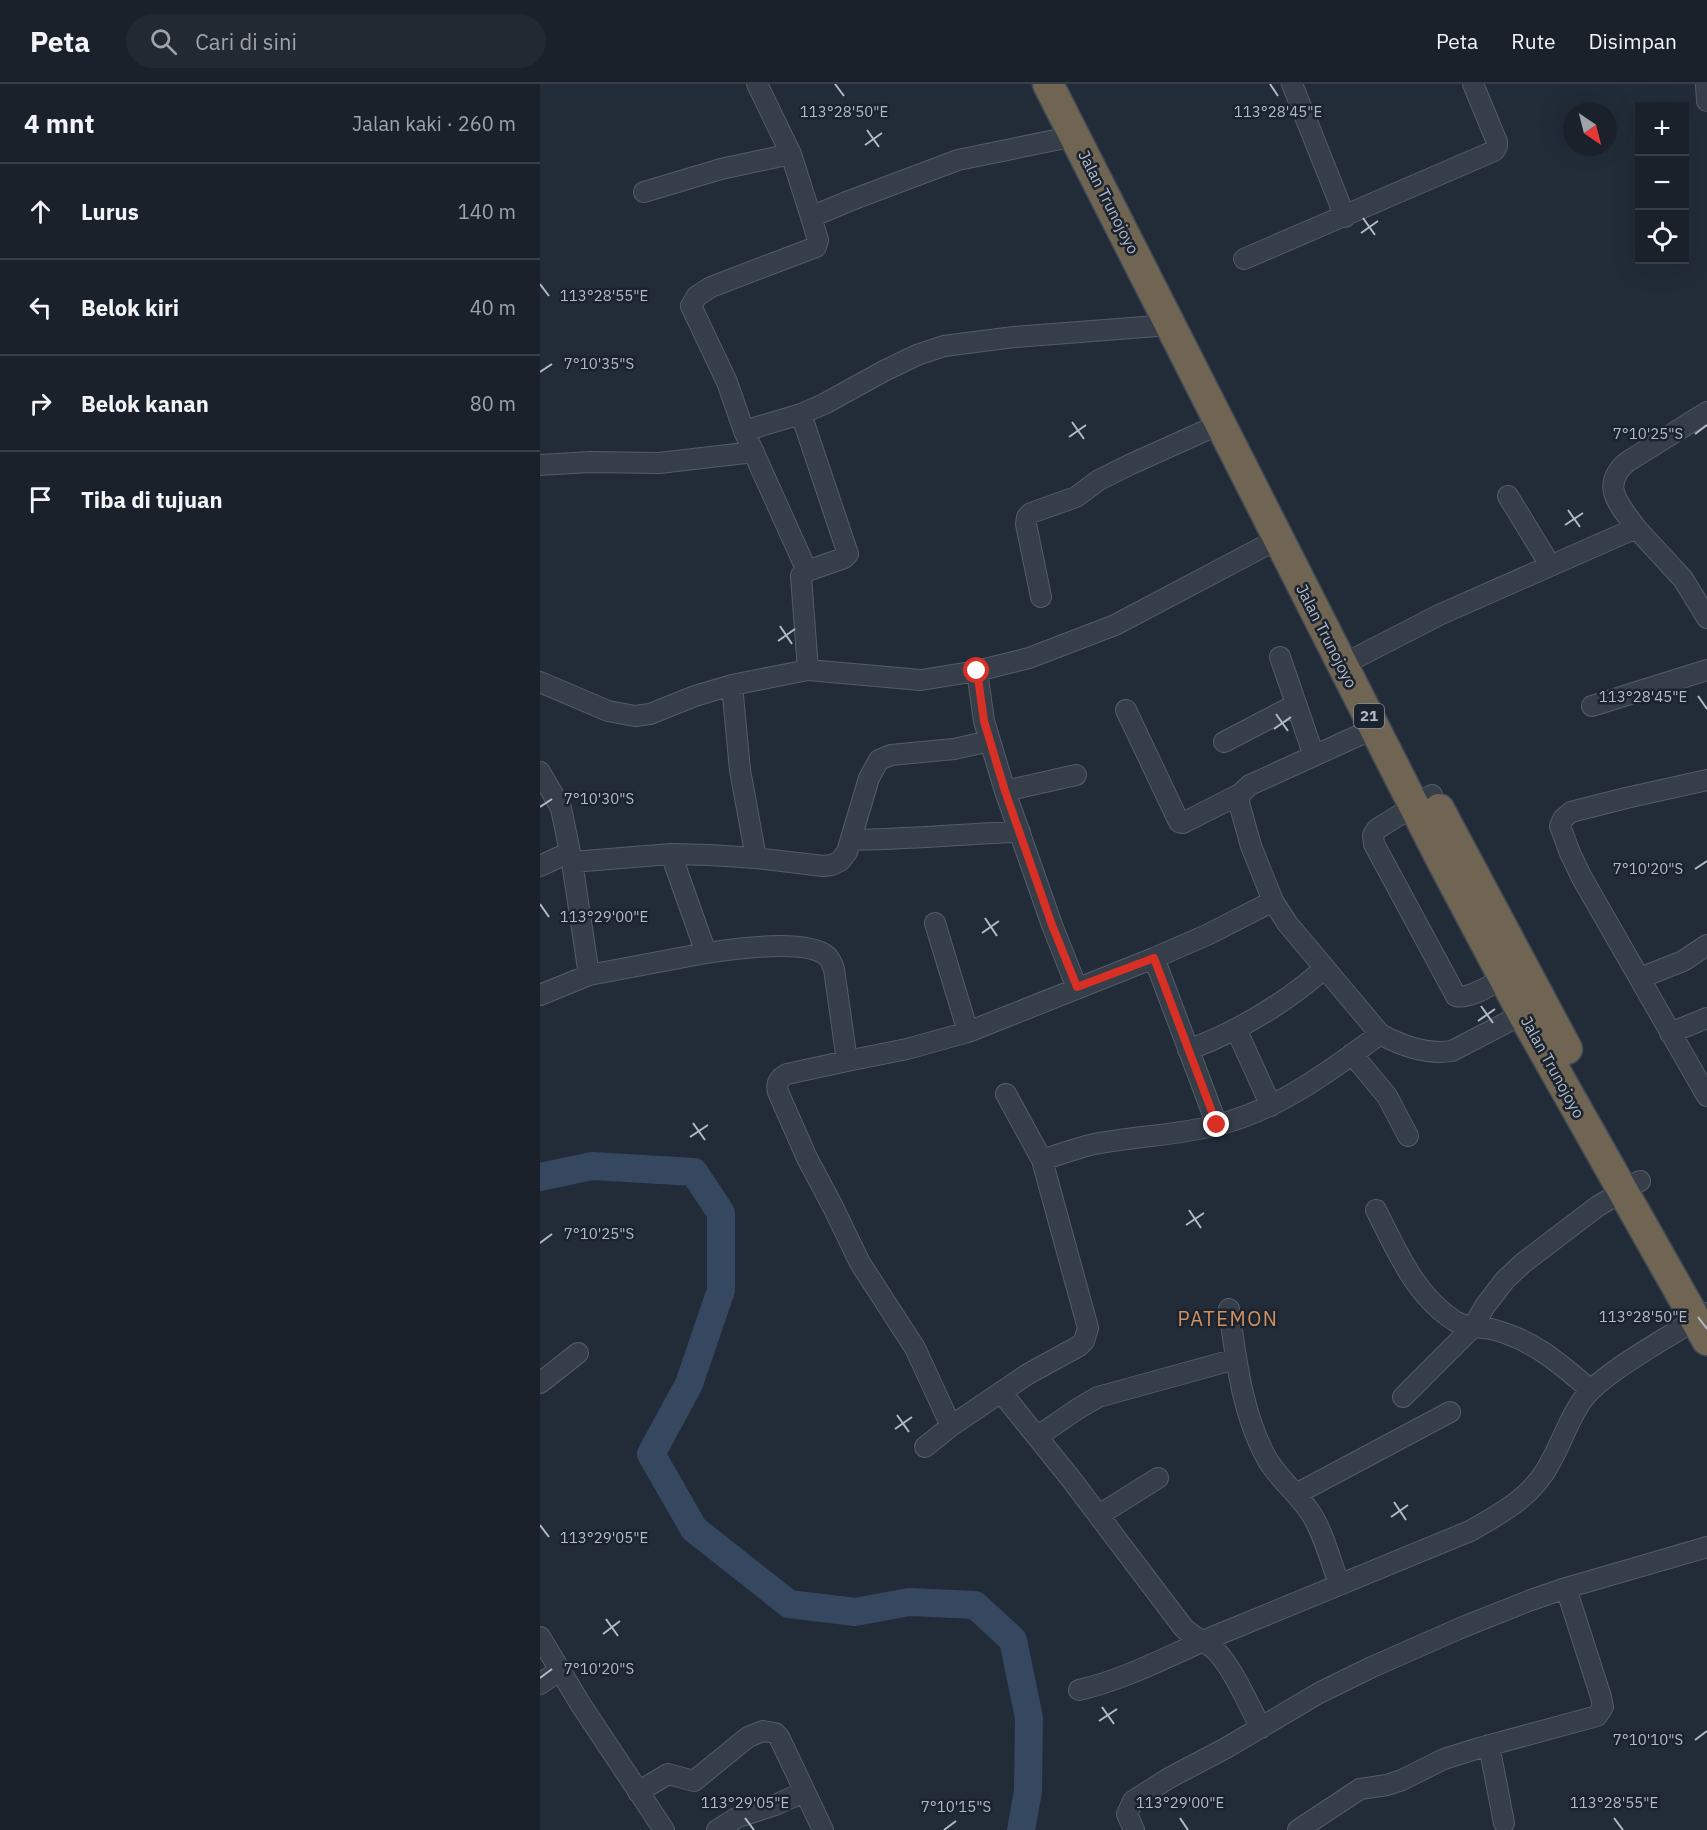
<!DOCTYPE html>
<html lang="id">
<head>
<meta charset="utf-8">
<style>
  :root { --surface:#1a212b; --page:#232933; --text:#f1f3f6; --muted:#9fa3a9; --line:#383e47 }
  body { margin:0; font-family:"IBM Plex Sans",sans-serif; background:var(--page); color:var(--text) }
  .controls { position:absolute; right:18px; top:18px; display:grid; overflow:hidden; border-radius:0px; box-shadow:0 6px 24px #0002 }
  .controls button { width:54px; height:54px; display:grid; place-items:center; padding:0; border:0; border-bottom:2px solid var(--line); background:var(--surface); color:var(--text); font:30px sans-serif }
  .compass { position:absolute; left:1023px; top:18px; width:54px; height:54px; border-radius:50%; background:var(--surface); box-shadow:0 6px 24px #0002; rotate:145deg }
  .stop { position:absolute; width:18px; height:18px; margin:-14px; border:4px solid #d93025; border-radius:50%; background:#fff }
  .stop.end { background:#d93025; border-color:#fff; box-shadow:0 2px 6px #0008 }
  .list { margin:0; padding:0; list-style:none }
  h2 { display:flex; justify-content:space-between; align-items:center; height:78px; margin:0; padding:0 24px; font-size:26px }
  h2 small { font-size:20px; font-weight:400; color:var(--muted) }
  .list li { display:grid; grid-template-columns:39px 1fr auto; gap:18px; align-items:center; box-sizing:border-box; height:96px; padding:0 24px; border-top:2px solid var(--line) }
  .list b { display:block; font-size:22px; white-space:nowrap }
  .list em { font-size:20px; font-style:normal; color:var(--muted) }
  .icon { flex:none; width:33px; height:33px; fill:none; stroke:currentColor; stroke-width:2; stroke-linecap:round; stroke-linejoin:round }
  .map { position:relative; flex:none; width:1167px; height:1746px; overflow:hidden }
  header { display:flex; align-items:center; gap:36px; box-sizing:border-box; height:84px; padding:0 30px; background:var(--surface); border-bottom:2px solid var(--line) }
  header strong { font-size:28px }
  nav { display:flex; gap:33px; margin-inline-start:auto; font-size:21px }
  .search { width:420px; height:54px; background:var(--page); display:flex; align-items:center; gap:15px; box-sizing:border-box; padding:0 21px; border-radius:33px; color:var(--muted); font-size:22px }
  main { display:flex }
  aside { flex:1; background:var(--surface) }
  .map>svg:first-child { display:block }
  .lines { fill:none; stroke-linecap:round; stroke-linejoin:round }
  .river { stroke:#364760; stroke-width:28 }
  .minor-casing { stroke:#545c68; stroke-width:22 }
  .highway-casing { stroke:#414955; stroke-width:33 }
  .minor { stroke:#363e4a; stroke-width:20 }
  .highway { stroke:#706553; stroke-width:30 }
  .route { stroke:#d93025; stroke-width:8 }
  .ticks { fill:none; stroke:#b1b9c6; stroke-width:2 }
  .labels { text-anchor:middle; stroke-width:5; stroke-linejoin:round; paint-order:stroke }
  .shield { fill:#1b232f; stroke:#848c99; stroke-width:1.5 }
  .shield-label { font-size:15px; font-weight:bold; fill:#b1b9c6 }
  .street-label { font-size:16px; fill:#b1b9c6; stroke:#1b232f }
  .quarter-label { font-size:20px; letter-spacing:1.5px; fill:#d19261; stroke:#1b232f }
  .ticks-label { font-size:15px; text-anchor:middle; fill:#b1b9c6; stroke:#1b232f; stroke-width:5; stroke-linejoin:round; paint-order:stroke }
</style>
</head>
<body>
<header>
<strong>Peta</strong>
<div class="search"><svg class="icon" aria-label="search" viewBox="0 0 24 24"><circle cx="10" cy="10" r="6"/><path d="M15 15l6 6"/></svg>Cari di sini</div>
<nav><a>Peta</a><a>Rute</a><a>Disimpan</a></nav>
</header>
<main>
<aside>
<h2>4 mnt<small>Jalan kaki · 260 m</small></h2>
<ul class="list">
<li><svg class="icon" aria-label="ahead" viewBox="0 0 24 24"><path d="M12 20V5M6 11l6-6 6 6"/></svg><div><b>Lurus</b></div><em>140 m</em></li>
<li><svg class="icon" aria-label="left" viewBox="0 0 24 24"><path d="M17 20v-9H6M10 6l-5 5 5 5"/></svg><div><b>Belok kiri</b></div><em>40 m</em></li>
<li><svg class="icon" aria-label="right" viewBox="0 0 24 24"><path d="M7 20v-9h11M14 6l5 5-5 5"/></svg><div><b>Belok kanan</b></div><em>80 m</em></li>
<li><svg class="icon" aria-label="arrive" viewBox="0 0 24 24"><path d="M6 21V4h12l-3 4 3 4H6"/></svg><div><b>Tiba di tujuan</b></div></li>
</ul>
</aside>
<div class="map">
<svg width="1167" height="1746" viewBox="0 0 1167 1746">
  <rect width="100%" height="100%" fill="#222c39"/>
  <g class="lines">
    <path class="river" d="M0,1093L52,1082L154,1088L181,1129V1206L149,1300L111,1370L154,1445L249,1520L315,1528L369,1518L435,1521L473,1556L489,1634L488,1707L481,1746"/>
    <defs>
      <path id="minor" d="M752,0L805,133
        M1166,0L1167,17
        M251,70L271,133L309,117L418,76L535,52
        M104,108L181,85L251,70L217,0
        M704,175L954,67L957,62V58L933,0
        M261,330L308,470L304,474L267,487L261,492L268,586
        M204,347L261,330L284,320L344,287L377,271L404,262L474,253L630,241
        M0,381L50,378L119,379L214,368
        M968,412L1010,481
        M1096,444C1080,421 1059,402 1087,378L1167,328
        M267,487L204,347L187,298L151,222L157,212L171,203L276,163L278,156L271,133
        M501,513L486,440L487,433L491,429L536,413L559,396L589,381L680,340
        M740,573L774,672
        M802,581L899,531L1096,444L1143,495L1167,534
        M437,587L444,637L465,707L512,841L537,904
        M0,598L68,627L95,632L110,630L155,612L192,601L268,586L381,596L437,587L489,574L575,541L738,455
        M192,601L200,686L216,774
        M1052,622L1167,586
        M586,626L639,738L643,739L700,710
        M835,644L710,701L700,710L699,719L711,762L733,817L747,839L840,950C862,962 886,971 912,967L983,930
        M684,658L755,621
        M0,688L21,724L32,778L131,770L169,771L216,774L283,782L292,781L300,777L307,768L329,694L339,676L351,671L414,665L450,657
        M1167,696L1086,714L1031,728L1023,735L1020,742L1030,769L1042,794L1167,1012
        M465,707L536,691
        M892,711L837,745L833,751L834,760L916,912C931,916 959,896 972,889
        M311,756C367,755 423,750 480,748
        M32,778L49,891
        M0,782L30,768
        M395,839L428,948
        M166,869C193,865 266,854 287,872C291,876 292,880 294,885L307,977L247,990C239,994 236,999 238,1008L267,1074L293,1123L320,1179L375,1264L411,1342
        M614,874L677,1041
        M1100,894L1143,877L1167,861
        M0,911L49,891L166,869L131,770
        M696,945L731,1022
        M1130,949L1167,934
        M648,966C699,947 744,920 785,884
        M812,970L847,1012L868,1052
        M307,977L367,965L428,948L614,874L669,850L733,817
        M502,1076C518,1071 534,1065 550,1061C592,1052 636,1052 677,1041C738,1026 790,987 840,950
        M836,1126C856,1165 875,1212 915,1237C927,1245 941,1242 955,1246C995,1257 1020,1280 1051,1306
        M689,1225C696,1275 702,1330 727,1375C739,1395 757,1409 770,1428C783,1447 791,1478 799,1500
        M0,1299L38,1269
        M461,1308L531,1395L643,1543C653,1554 666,1557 676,1567C693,1584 709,1622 721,1644
        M863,1313L933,1243L945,1222L965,1196L983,1179L1058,1122L1100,1097
        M498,1352L539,1324L558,1313L696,1275
        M385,1363L411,1342L488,1290L539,1262L544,1257L548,1244L502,1076L466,1010
        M756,1410L910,1328
        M559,1431L618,1394
        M0,1553L41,1621L124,1746
        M0,1600L20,1586
        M539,1606C587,1595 630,1571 675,1552C760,1517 845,1482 930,1447C962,1429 994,1412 1011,1377C1024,1354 1032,1325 1051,1306C1081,1278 1130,1253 1165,1229
        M949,1661L964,1739
        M98,1708L128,1690L154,1697L208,1653L223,1647L235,1649L239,1653L283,1746
        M177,1746L198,1733L235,1721L264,1708
        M594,1746L587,1730L593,1717L629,1694L686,1664L779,1609L832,1583L923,1543L991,1516L1026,1504L1167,1463
        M758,1746L820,1705L847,1701L862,1696L904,1675L939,1664L1057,1632L1063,1623L1061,1613L1026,1504"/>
      <path id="highway" d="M508,0L901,775L983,930L1167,1256
        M899,725L1027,965"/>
    </defs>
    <use href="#minor" class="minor-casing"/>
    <use href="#highway" class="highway-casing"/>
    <use href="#minor" class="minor"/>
    <use href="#highway" class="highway"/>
  </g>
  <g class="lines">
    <path class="route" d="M437,587L444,637L465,707L512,841L537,903L614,874L677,1041"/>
  </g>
  <path class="ticks" d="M295,0L304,12M730,0L738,12M327,46L339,63M325,61L342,49M823,134L835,151M821,149L838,137M0,200L9,212M0,288L12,280M532,338L544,355M1155,350L1167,341M529,353L546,341M1028,426L1040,443M1025,441L1043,429M240,542L252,560M238,557L255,545M1158,612L1167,625M736,630L748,647M734,645L751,633M0,723L12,715M1155,785L1167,777M0,820L9,833M445,834L457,852M442,849L459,837M941,922L953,939M938,937L955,925M153,1039L165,1056M150,1053L168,1041M649,1126L661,1144M646,1141L664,1129M0,1159L12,1150M1158,1233L1167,1245M357,1331L369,1348M355,1345L372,1333M854,1418L866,1436M851,1433L868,1421M0,1441L9,1453M66,1535L78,1552M63,1550L80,1537M0,1594L12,1585M562,1623L574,1640M559,1637L577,1625M1155,1656L1167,1647M205,1734L214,1746M640,1734L648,1746M1074,1734L1083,1746M404,1746L416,1737"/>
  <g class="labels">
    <rect class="shield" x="814" y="620" width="30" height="24" rx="4.5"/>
    <g class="shield-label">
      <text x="829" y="637">21</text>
    </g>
    <g class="street-label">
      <text transform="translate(569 118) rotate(63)" y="6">Jalan Trunojoyo</text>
      <text transform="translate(787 552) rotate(63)" y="6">Jalan Trunojoyo</text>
      <text transform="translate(1013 983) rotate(61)" y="6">Jalan Trunojoyo</text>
    </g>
    <g class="quarter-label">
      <text x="688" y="1242">PATEMON</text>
    </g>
  </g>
  <g class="ticks-label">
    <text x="304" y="33">113°28'50"E</text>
    <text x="738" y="33">113°28'45"E</text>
    <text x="64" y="217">113°28'55"E</text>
    <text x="59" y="285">7°10'35"S</text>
    <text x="1108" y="355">7°10'25"S</text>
    <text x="1103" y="618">113°28'45"E</text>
    <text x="59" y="720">7°10'30"S</text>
    <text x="1108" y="790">7°10'20"S</text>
    <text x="64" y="838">113°29'00"E</text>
    <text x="59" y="1155">7°10'25"S</text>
    <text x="1103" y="1238">113°28'50"E</text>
    <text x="64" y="1459">113°29'05"E</text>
    <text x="59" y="1590">7°10'20"S</text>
    <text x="1108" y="1661">7°10'10"S</text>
    <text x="205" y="1724">113°29'05"E</text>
    <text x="640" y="1724">113°29'00"E</text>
    <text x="1074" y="1724">113°28'55"E</text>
    <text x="416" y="1728">7°10'15"S</text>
  </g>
</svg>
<div class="controls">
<button>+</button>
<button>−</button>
<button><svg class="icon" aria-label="locate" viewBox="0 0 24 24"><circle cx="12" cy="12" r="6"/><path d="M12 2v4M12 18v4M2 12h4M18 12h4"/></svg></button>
</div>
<svg class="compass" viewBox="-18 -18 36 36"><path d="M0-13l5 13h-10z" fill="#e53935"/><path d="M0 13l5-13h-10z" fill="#9fa3a9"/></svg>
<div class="stop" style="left:437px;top:587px"></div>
<div class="stop end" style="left:677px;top:1041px"></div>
</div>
</main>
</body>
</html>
